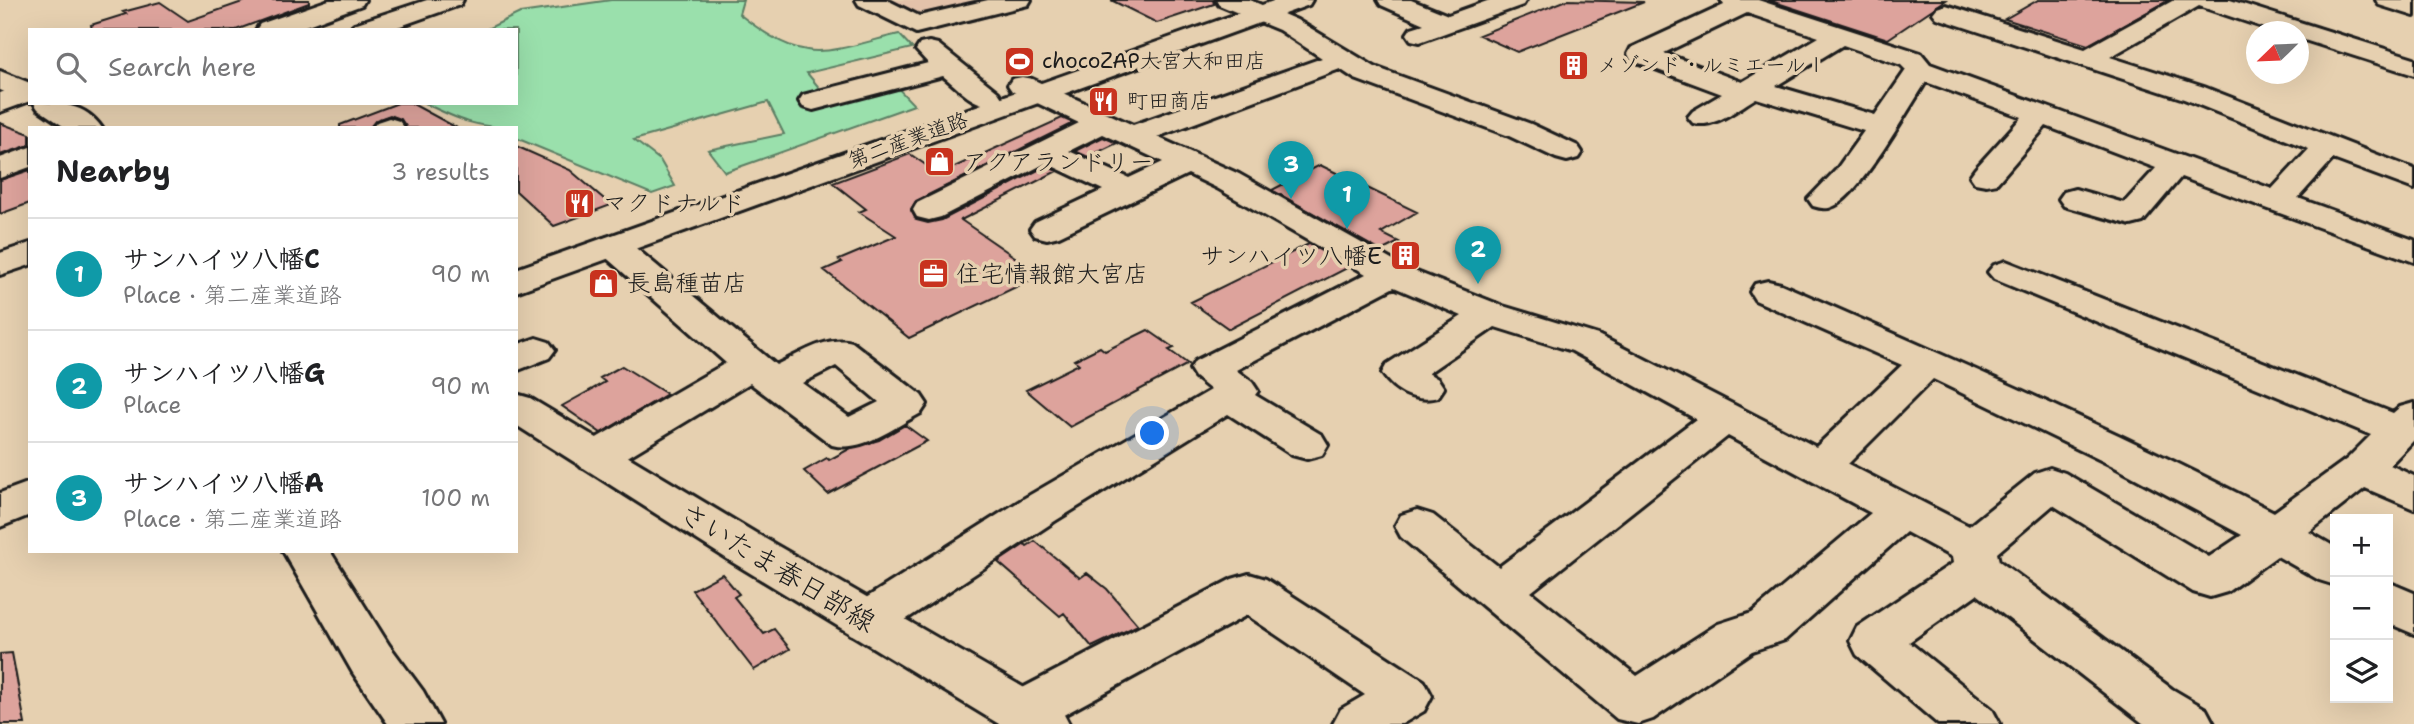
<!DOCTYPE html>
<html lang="en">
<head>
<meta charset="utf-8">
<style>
  :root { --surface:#fff; --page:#f6f6f6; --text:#202124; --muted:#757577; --line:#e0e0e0; --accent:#2563eb }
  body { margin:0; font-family:"Shantell Sans","Klee One",sans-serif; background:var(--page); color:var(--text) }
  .controls { position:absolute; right:21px; bottom:21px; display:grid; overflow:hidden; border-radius:0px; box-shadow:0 7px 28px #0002 }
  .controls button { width:63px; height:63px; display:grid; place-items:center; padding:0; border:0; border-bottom:2px solid var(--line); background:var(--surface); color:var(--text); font:35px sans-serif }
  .compass { position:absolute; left:2246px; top:21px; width:63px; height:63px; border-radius:50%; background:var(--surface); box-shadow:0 7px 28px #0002; rotate:247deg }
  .you { position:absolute; left:1153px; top:434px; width:24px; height:24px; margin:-18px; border:5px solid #fff; border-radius:50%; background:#1a73e8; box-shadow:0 0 0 10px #1a73e833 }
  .badge { display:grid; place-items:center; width:46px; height:46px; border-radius:50%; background:var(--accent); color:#fff; font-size:23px; font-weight:700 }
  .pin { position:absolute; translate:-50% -58px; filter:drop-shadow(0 2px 4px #0008) }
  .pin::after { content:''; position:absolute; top:37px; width:24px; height:21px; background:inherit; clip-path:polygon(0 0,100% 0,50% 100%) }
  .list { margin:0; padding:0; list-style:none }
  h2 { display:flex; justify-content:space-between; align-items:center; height:91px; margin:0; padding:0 28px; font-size:30px }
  h2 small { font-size:23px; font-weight:400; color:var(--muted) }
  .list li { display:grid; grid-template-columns:46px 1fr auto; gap:21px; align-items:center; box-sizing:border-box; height:112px; padding:0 28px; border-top:2px solid var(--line) }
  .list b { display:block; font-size:26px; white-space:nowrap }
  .list p { margin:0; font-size:23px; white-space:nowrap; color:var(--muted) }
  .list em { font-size:23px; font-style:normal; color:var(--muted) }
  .icon { flex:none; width:38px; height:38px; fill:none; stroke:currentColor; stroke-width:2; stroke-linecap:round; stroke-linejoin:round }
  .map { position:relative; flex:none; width:2414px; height:724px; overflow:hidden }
  .search { position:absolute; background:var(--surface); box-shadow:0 7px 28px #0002; left:28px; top:28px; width:490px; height:77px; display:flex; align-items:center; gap:18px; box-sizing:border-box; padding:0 24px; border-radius:0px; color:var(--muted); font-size:26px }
  .panel { position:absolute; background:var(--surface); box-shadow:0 7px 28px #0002; left:28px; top:126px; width:490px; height:427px; border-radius:0px }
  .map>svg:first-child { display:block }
  .built { fill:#e3c2aa }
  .green { fill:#9ae0ac; stroke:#5b7e64; stroke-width:2 }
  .building { fill:#dda39c; stroke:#1c1c1c; stroke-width:2 }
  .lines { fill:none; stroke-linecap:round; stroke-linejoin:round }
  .minor-casing { stroke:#1c1c1c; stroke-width:6 }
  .major-casing { stroke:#1c1c1c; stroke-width:6 }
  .minor { fill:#e6d0b0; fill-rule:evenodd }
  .major { fill:#e6d0b0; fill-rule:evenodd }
  .labels { text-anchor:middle; stroke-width:7; stroke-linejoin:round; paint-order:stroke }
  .far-poi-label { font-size:21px; fill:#1c1c1c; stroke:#e6d0b0; text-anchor:start }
  .far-street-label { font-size:21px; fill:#1c1c1c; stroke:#e6d0b0 }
  .poi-label { font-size:24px; fill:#1c1c1c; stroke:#e6d0b0; text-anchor:start }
  .near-street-label { font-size:28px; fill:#1c1c1c; stroke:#e6d0b0 }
</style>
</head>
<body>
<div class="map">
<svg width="2414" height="724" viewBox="0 0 2414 724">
  <rect width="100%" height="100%" fill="#e6d0b0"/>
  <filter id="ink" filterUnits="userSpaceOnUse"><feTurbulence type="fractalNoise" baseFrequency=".0143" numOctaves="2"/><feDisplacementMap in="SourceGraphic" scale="14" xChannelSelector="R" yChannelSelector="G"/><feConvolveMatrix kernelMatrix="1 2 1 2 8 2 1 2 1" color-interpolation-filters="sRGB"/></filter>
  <g filter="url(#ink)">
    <path class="built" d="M892,0H994L935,15H918Z"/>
    <path class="green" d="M611,0H743L739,14C757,28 783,47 807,50C832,55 874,39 899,34L912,48L807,73L821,90L801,100L894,84L914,105L725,172L708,150L784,134L768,102L634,140L660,160L675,186L652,194L516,138V128C477,128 459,120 424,103H516V30H485L520,13Z"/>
    <path class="building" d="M248,0H309V3L236,30H92L91,25L126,14L123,12L160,2L188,21Z
      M1111,0H1213L1214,4L1157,23Z
      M1567,0L1644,2L1517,52L1479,35Z
      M1768,0H1946L1888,39Z
      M2038,0H2169L2088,45L2005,19Z
      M398,103H411L457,128H406L401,119L390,115L376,120L370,128H340V125Z
      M1062,118L1073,123L916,201L911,209L916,220L928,223L942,220L1046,166L1057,171L961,220L1041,275L909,338L824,270L842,262L839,260L896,236L859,212L866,209L833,183L910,154L939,174Z
      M0,123L30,134V145L0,155Z
      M1103,137L1117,143L1088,157L1075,151Z
      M516,146L570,170L611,205L554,226L516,191Z
      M1320,165L1417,212L1381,233L1399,242L1381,251L1272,190Z
      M30,170V203L0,214V180Z
      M1309,244L1349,267L1229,329L1191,302Z
      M1148,330L1174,348L1169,350L1188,364L1070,427L1026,390L1079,364L1074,360L1100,347L1105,351Z
      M622,366L667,394L601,433L562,406L605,382L600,378Z
      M905,425L927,441L828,494L804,471L827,458L829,460L851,448L879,440Z
      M1035,541L1080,578L1087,573L1107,589L1138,625L1092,647L1064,613L1060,616L998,562L1025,544L1027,546Z
      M722,574L739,594L734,597L764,634L774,629L790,649L754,670L692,590Z
      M12,653L25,724H0V654Z"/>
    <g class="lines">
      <defs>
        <path id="minor" d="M329,0H365L362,5L294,30H256L260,24Z
          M427,0H463L460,5L389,30H350L354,24Z
          M856,0H887L919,16L988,0H1031L1028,5L916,33L859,5Z
          M1216,0H1250L1297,20L1375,67L1531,124L1578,146L1582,152L1578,158L1567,161L1556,158L1509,136L1355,79L1340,69L1157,137L1239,174L1404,267L1503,306L1598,335L1816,447L1902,365L1755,300L1750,292L1755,284L1768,281L1781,284C1947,357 2113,428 2274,512L2347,459L2371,435L1994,279L1988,272L1994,265L2006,261L2393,413L2400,407L2414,403V440L2390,465L2414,476V509L2365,488L2309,532L2335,547V585L2319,580L2277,556L2227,592L2210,597L2193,592L2053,505L1997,553L1999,561L2172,689L2206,709L2214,724H2144L1977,594L1909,642L1992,709L2000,724H1938L1857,655L1850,641L1857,627L1953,563L1952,557L1906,532L1785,640L1752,651L1653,719L1638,724L1617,719L1401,537L1395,526L1401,515L1417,510L1433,515L1499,567L1696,419L1572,351L1495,327L1428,373L1438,379L1444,388L1438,397C1416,403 1394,392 1382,373L1387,364L1462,316L1394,287L1236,370L1252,382L1258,391L1255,395L1322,435L1328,445L1322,455L1307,459L1292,455L1228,414L1055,521L884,634L867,640L850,634L843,621L850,608L1023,499L1211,390L1195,377L1190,369L1195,361L1366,274L1217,188L1188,174L1059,236L1047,239L1035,236L1030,229L1035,222L1103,190L1046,163L941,217L929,220L917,217L913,210L917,203L1079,123L1012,91L1008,85L1012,79L1022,77L1032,79L1133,125L1322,58L1279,30L1219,5ZM1103,134L1163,162L1129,178L1069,151ZM1933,379L2113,466L2242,535L2209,557L2065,473L2050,468L2035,473L1969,526L1848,464ZM1728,436L1871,513L1752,613L1718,624L1637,676L1531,592Z
          M1378,0H1411L1448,15L1490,0H1526L1523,5L1420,42L1411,40L1407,34L1411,28L1424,24L1381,5Z
          M1721,0H1758L1921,53L1930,64L2272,189L2309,149L2184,99L1937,18L1933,13L1937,8L1946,5L2085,49L2174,0H2230L2414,58V75L2298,38V32H2277L2199,6L2110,57L2204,87L2414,169V189L2333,159L2298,198L2414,240V262L2181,177L2143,222L2131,225L2064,206L2059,199L2064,192L2075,189L2124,203L2156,168L2046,126L1997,183L1986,185L1975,183L1970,176L1975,169L2022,117L1926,82C1908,109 1861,194 1834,206C1827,210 1820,208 1813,206L1808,199L1836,170L1864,131L1756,98C1737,109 1715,129 1693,123L1688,117L1693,111L1722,94L1631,60L1628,54L1631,48L1724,5ZM1747,13L1819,37L1742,82L1664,53ZM1843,45L1901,65L1906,70L1875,115L1776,86Z
          M2376,0H2414V16L2379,5Z
          M929,42L938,44L998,92L1002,98L998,104C975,110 960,89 943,76L813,110L803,107L799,101L803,95L928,63L916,50L920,44Z
          M27,83L30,84V101L0,112V93Z
          M389,118L399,121L404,127L372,128L377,122Z
          M30,147V167L0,178V158Z
          M613,236L625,239L776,365C800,354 826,335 852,342L921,395L927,404L921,413C894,427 863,453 832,445L750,383L611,467L596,471L581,467L575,457L581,447L726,363L601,253L596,246L601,239ZM836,366L879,402L849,417L802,383Z
          M30,243V265L0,275V253Z
          M536,338L549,342L555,350L549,358L516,371V345Z
          M283,551H330L389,645L423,691L441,724H388L353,673Z
          M1249,574L1266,579L1424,681L1432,696L1424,711L1402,724H1333L1341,709L1365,695L1247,615L1047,724H1003L997,712L1005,697L1232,579Z
          M2388,582L2414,593V634L2388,623Z"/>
        <path id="major" d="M1276,0H1312L1309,5L516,292V269Z
          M0,71L30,83V102L0,90Z
          M34,103C60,103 85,103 102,128H66L38,109Z
          M516,394L530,398L764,538L1061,709L1069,724H999L732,562L516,425Z
          M30,482V515L0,527V493Z"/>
      </defs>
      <use href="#minor" class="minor-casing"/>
      <use href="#major" class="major-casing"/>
      <use href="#minor" class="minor"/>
      <use href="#major" class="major"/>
    </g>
  </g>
  <defs>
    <symbol id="stadium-square" viewBox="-11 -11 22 22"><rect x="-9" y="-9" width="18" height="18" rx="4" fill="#c8321e" stroke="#e6d0b0"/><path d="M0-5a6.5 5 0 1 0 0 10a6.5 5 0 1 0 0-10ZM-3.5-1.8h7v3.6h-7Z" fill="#fff"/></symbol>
    <symbol id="building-square" viewBox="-11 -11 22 22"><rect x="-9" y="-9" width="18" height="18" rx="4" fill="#c8321e" stroke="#e6d0b0"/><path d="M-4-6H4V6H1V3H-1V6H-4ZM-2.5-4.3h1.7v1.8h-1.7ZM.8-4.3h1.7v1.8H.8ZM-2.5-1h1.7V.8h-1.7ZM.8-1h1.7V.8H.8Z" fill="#fff"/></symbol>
    <symbol id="restaurant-square" viewBox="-11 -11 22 22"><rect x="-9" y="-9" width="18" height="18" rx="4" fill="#c8321e" stroke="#e6d0b0"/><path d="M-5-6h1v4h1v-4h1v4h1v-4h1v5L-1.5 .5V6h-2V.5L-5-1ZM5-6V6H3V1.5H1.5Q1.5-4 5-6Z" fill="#fff"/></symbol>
    <symbol id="shop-square" viewBox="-11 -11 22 22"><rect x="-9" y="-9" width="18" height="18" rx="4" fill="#c8321e" stroke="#e6d0b0"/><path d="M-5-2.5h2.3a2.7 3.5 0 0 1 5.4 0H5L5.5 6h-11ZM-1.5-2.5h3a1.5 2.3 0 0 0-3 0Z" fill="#fff"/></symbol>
    <symbol id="office-square" viewBox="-11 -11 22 22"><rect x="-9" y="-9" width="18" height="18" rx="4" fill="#c8321e" stroke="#e6d0b0"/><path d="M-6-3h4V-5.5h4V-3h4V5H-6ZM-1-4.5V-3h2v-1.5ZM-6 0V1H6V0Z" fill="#fff"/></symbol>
  </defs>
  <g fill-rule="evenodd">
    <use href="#stadium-square" x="1002" y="44" width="35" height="35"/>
    <use href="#building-square" x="1556" y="48" width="35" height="35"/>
    <use href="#restaurant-square" x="1086" y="84" width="35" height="35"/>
    <use href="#shop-square" x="922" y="144" width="35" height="35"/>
    <use href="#restaurant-square" x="562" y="186" width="35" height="35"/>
    <use href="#building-square" x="1388" y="238" width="35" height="35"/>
    <use href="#office-square" x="916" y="256" width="35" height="35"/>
    <use href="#shop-square" x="586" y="266" width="35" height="35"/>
  </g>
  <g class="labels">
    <g class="far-poi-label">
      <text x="1042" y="68">chocoZAP大宮大和田店</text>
      <text x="1597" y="72">メゾンド・ルミエールⅠ</text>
      <text x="1127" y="108">町田商店</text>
    </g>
    <g class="far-street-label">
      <text transform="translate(908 140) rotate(-20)" y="7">第二産業道路</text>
    </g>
    <g class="poi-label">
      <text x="963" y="170">アクアランドリー</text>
      <text x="603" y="211">マクドナルド</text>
      <text x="1382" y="264" text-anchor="end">サンハイツ八幡E</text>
      <text x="956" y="282">住宅情報館大宮店</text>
      <text x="627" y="291">長島種苗店</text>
    </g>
    <g class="near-street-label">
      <text transform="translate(778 567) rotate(31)" y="10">さいたま春日部線</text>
    </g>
  </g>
</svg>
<div class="controls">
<button>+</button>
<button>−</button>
<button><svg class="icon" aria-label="layers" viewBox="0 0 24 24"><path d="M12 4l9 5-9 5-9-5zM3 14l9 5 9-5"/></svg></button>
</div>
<svg class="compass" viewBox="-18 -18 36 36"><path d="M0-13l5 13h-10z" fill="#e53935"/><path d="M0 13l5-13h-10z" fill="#757577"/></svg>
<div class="you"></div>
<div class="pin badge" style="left:1347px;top:229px;background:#0f9aa8">1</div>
<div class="pin badge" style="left:1478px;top:284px;background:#0f9aa8">2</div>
<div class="pin badge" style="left:1291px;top:199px;background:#0f9aa8">3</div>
<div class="search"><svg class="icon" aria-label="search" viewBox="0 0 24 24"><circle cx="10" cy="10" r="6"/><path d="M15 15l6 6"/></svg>Search here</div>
<section class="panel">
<h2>Nearby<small>3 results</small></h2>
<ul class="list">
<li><span class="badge" style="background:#0f9aa8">1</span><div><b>サンハイツ八幡C</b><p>Place · 第二産業道路</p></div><em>90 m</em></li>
<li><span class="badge" style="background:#0f9aa8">2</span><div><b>サンハイツ八幡G</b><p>Place</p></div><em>90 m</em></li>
<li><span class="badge" style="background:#0f9aa8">3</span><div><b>サンハイツ八幡A</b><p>Place · 第二産業道路</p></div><em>100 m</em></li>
</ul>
</section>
</div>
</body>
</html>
